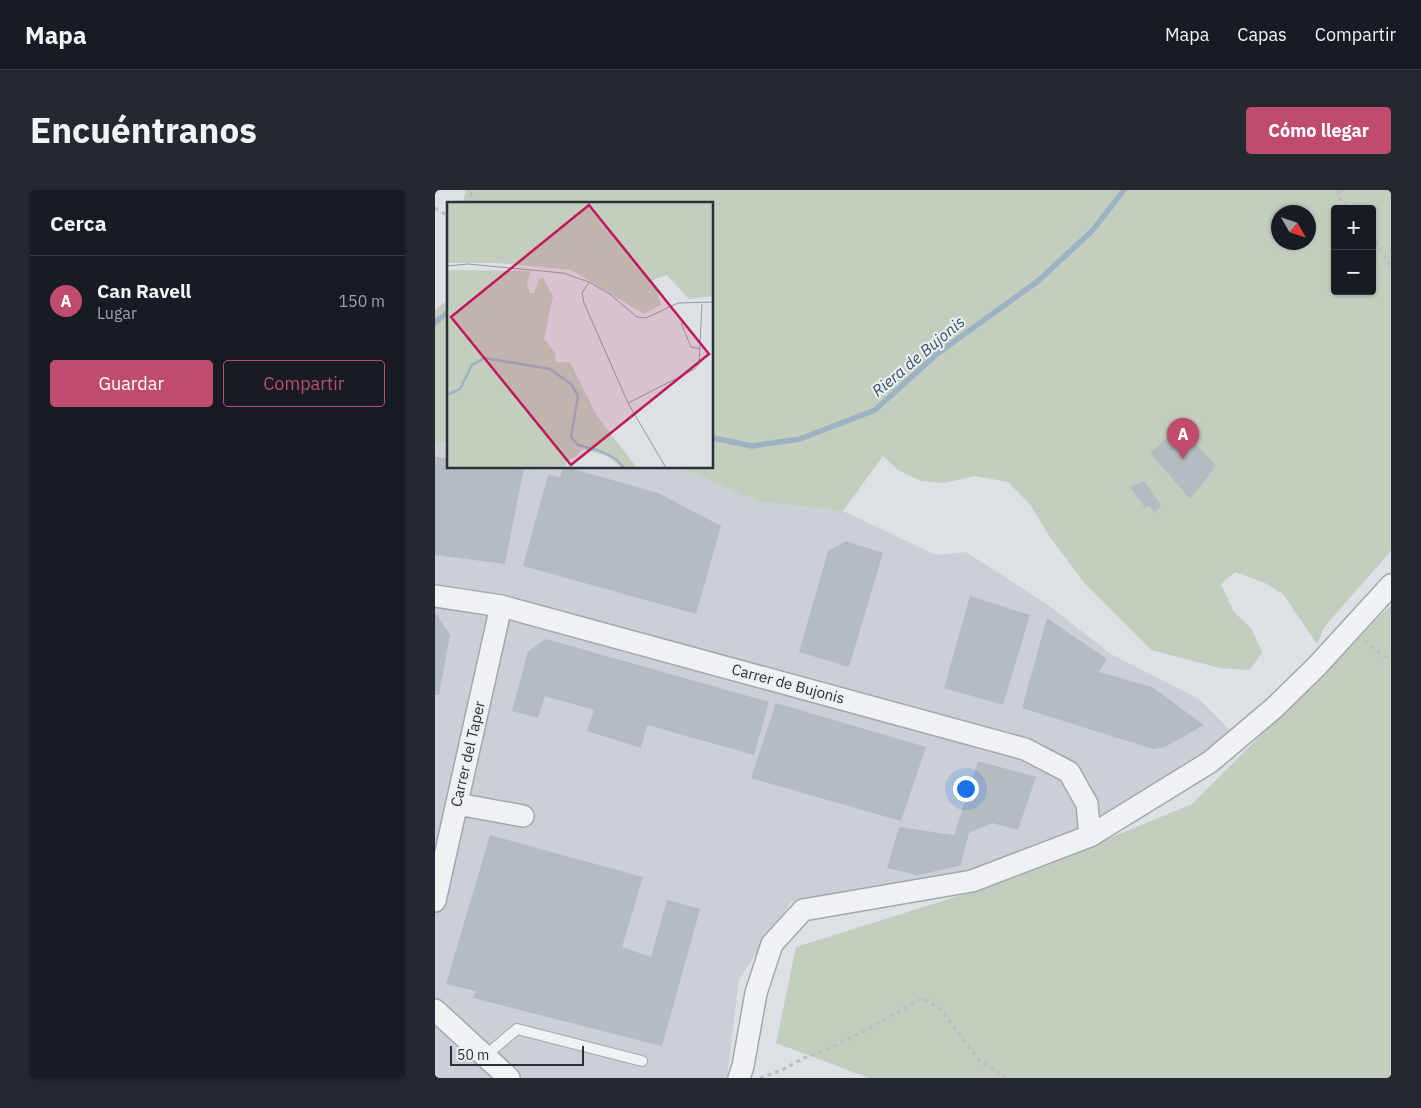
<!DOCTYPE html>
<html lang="es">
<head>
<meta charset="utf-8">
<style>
  :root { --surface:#171b24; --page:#242831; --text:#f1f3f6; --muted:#9ea1a6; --line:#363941; --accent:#bf4c6d }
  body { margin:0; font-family:"IBM Plex Sans",sans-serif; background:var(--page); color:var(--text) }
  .controls { position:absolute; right:15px; top:15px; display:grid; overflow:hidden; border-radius:5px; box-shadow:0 1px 4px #0004 }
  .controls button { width:45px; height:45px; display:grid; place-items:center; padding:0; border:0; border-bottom:1px solid var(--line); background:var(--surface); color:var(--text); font:25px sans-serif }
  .compass { position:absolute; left:836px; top:15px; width:45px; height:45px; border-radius:50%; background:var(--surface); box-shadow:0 1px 4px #0004; rotate:129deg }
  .scale { position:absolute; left:15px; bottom:12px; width:134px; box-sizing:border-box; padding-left:5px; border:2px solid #28313a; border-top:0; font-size:14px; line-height:18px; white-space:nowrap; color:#28313a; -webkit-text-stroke:4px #ebf0f3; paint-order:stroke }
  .you { position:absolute; left:530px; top:598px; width:18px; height:18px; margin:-12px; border:4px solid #fff; border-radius:50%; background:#1a73e8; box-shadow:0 0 0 8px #1a73e833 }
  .badge { display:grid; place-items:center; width:32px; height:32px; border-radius:50%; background:var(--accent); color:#fff; font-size:16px; font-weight:700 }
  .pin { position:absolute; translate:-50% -41px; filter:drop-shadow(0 1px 2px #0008) }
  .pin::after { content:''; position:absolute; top:26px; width:18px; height:15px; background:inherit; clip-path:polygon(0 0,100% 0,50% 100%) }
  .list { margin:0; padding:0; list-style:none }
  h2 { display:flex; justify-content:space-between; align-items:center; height:65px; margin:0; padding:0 20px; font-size:21px }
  h2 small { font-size:16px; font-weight:400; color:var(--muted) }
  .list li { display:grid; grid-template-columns:32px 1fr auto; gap:15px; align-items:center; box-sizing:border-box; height:90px; padding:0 20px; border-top:1px solid var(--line) }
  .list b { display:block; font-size:19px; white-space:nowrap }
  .list p { margin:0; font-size:16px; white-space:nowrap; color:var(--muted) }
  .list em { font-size:16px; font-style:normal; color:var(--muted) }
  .actions { display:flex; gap:10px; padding:15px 20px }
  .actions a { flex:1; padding:11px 0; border:1px solid var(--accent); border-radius:5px; text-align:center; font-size:18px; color:var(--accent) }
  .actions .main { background:var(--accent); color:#fff }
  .map { position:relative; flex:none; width:956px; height:888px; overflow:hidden; border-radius:5px }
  header { display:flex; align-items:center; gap:30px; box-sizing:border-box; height:70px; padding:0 25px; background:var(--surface); border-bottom:1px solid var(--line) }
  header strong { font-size:24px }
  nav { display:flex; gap:28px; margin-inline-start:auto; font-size:18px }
  .intro { display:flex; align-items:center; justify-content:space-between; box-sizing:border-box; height:120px; padding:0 30px }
  h1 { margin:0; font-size:35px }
  .button { padding:12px 22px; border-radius:5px; background:var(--accent); color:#fff; font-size:18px; font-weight:700 }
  main { display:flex; gap:30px; padding:0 30px }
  aside { flex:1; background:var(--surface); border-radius:5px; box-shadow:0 1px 4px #0004 }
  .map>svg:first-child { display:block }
  .built { fill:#cbd0d6 }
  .green { fill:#c4cebe; fill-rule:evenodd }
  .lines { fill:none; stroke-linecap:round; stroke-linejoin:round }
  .stream { stroke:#9bb3c2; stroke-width:5.5 }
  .building { fill:#b4bbc1 }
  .service-casing { stroke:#a2a9ae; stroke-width:12 }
  .minor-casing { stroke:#a2a9ae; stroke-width:24 }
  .path { stroke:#bbbfc4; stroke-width:3; stroke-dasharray:4 4; stroke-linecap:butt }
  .service { stroke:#eff1f4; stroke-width:10 }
  .minor { stroke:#eff1f4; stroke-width:21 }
  .labels { text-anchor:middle; stroke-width:4; stroke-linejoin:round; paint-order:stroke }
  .street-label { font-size:15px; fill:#28313a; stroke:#ebf0f3 }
  .water-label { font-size:16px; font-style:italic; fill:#365469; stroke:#ebf0f3 }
  .inset-river { fill:none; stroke:#9bb3c2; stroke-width:2.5 }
  .inset-road { fill:none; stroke:#949ba1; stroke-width:1 }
  .view { fill:#c2185b; fill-opacity:0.15; stroke:#c2185b; stroke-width:2.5 }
  .inset-edge { fill:none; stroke:#28313a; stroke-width:2.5 }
</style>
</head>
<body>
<header>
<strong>Mapa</strong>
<nav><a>Mapa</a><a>Capas</a><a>Compartir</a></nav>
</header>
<div class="intro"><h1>Encuéntranos</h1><a class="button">Cómo llegar</a></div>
<main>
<aside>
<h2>Cerca<small></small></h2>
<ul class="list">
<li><span class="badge">A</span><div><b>Can Ravell</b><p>Lugar</p></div><em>150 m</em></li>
</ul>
<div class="actions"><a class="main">Guardar</a><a>Compartir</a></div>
</aside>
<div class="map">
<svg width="956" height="888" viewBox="0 0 956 888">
  <rect width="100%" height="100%" fill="#dce1e5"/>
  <path class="built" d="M0,252H14V278H247L324,312L408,321L501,365L531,362L613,415L676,464L764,509L796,541L720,607L583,675L470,696L356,712L304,789L292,888H0Z"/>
  <path class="green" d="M31,0H956V361L890,436L882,454L848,404L830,393L800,382L786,394L799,422L816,438L827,462L815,480L785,478L716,460L650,394L615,347L594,313L573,292L540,286L509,293L486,291L463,280L448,266L408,321L324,312L247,278H278V14H27ZM900,19H937V101H900ZM844,22H874V52H844Z
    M14,109V252H0V120Z
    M956,415V888H434L341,853L361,757L565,693L757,614Z"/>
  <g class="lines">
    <path class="stream" d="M0,132L14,122
      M278,248L317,256L365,249L440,220L502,164L603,91L657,41L689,0"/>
  </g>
  <path class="building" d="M745,236L781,276L755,309L715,263Z
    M0,267L14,268V278H89L70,374L0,365Z
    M128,278H135L223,303L286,336L261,424L88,376L113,285L125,287Z
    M709,291L726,315L720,323L714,316L710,318L695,297Z
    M411,351L448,363L414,477L364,462L393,361Z
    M535,406L595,425L568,515L509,498Z
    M0,422L15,445L4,505H0Z
    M612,428L672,469L664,482L717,497L769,535L730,557L718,559L587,518Z
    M111,449L334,512L319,565L212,535L206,558L152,541L159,520L110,506L103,528L77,521L93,461Z
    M341,513L491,557L466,631L316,588Z
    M543,571L601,587L583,640L557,633L534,643L525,676L482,685L452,678L464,637L519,645Z
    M55,645L208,687L187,757L216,767L232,710L265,719L227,856L38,808L41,801L11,794Z"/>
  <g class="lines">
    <defs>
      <path id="service" d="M50,866L82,839L207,871"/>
      <path id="minor" d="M0,406L66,416L590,559L634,582L652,614L655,646
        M22,614L88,626
        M0,711L66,416
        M0,820L74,888
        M304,888L308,876L321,803L337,754L368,720L537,691L655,646L775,572L839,518L882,476L956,395"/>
    </defs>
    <use href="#service" class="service-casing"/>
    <use href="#minor" class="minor-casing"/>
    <path class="path" d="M904,0L903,7L915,19
      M32,14L38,0
      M0,18L14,27
      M937,44L956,77
      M930,451L948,466L956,468
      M325,888L347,880L369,868L391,860L427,842L488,808L506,820L543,869L571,888"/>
    <use href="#service" class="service"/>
    <use href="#minor" class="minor"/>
  </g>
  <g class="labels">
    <g class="street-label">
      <text transform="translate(353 494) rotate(15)" y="5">Carrer de Bujonis</text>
      <text transform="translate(33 564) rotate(-77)" y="5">Carrer del Taper</text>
    </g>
    <g class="water-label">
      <text transform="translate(483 166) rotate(-40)" y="6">Riera de Bujonis</text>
    </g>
  </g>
  <g transform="translate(12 12)">
    <rect width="266" height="266" fill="#dce1e5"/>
    <path d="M0,0H266V94L242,97L220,73L206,78L214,103L197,112L124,68L50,61H0ZM0,68L84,69L80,81L83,91H87L92,77L96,76L106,94L97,137L108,151L109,160H123L150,214L190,266H175L161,254L135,247L129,255L119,259V264L0,266Z" fill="#c4cebe"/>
    <path class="inset-river" d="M0,193L13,187L25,163L38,156L103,167L124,182L131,194L124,235L131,243L153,249L169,257L177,266"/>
    <path class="inset-road" d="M0,64L21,62L116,71L142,80L164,93L190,115L199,116L231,101L267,100M142,80L135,91L137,101L181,201L219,266M234,121L244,145L253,147M181,201L248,167L252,162L255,102"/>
    <path class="view" d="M142,3L262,152L124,263L4,115Z"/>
    <rect width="266" height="266" class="inset-edge"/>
  </g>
</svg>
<div class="controls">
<button>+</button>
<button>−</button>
</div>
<svg class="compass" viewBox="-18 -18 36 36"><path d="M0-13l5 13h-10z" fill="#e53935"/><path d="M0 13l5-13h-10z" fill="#9ea1a6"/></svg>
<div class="scale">50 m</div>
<div class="you"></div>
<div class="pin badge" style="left:748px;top:269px">A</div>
</div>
</main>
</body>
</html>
